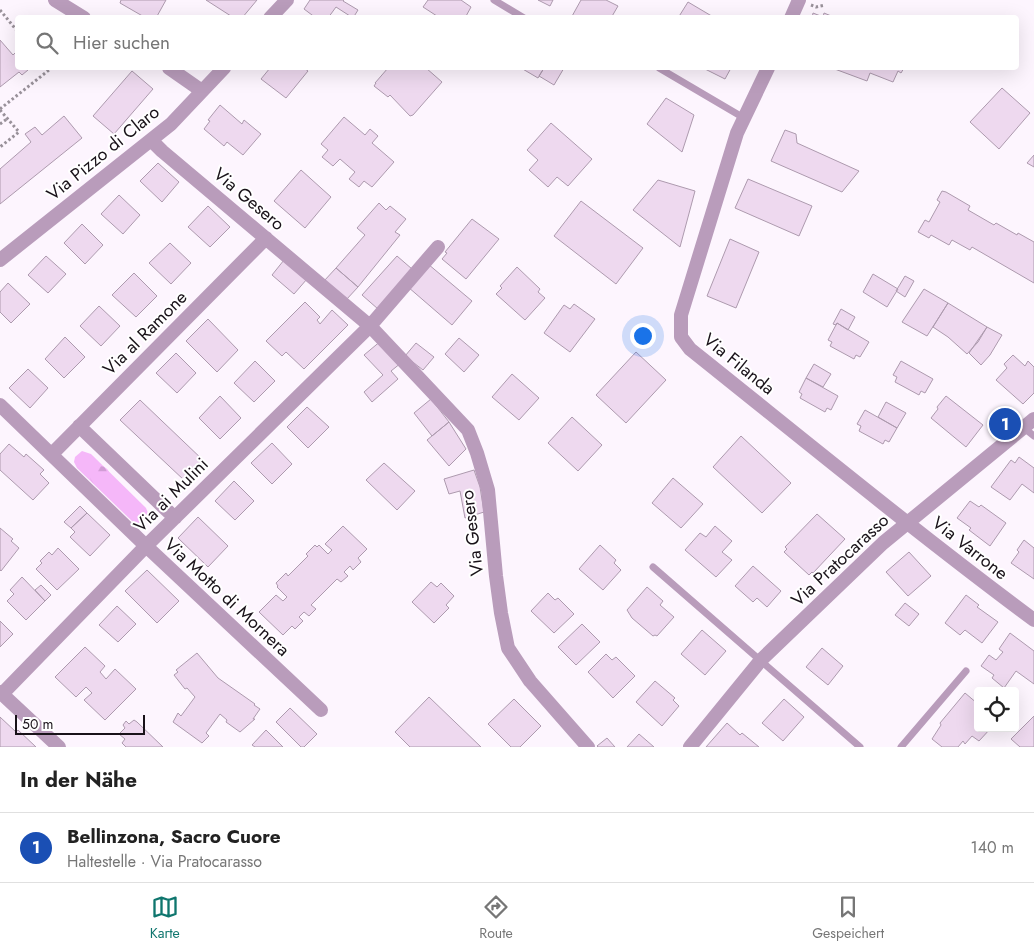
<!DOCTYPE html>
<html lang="de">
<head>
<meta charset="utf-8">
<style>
  :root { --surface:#fff; --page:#f2f2f2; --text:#222; --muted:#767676; --line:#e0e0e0; --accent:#0f766e }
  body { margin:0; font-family:Jost,sans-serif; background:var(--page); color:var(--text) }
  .controls { position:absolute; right:15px; bottom:15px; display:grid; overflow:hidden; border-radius:5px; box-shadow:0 5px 20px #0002 }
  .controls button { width:45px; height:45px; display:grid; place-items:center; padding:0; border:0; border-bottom:1px solid var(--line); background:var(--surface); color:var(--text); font:25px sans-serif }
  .scale { position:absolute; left:15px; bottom:12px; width:130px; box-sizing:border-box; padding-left:5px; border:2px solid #191219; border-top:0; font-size:14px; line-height:18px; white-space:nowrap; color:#191219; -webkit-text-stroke:4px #fff; paint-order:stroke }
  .you { position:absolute; left:642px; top:335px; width:18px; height:18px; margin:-12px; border:4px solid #fff; border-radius:50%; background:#1a73e8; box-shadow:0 0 0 8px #1a73e833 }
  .badge { display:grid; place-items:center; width:32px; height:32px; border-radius:50%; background:var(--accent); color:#fff; font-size:16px; font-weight:700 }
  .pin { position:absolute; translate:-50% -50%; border:2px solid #fff; box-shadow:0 1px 5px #0006 }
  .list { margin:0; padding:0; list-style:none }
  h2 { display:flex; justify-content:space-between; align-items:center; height:65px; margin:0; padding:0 20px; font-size:21px }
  h2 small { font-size:16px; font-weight:400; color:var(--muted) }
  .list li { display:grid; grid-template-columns:32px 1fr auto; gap:15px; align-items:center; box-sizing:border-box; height:70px; padding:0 20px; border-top:1px solid var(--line) }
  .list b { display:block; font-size:19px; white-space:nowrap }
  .list p { margin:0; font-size:16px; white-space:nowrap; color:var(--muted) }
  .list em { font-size:16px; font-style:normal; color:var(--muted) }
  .icon { flex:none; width:28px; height:28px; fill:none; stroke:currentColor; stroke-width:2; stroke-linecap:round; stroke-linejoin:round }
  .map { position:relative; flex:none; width:1034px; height:747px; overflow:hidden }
  .search { position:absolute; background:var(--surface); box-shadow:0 5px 20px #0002; left:15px; right:15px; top:15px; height:55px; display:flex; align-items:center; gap:12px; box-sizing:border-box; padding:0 18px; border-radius:5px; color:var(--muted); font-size:19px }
  .sheet { height:135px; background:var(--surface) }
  nav { display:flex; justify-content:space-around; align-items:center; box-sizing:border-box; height:70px; border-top:1px solid var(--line); background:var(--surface); font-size:14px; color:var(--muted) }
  nav a { display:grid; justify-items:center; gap:2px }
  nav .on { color:var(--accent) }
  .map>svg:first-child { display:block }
  .grass { fill:#f5b7f9 }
  .forest { fill:url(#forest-firs) }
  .building { fill:#eed9ef; stroke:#ad9aae }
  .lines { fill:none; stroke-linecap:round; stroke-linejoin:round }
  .path { stroke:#99919a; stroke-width:3; stroke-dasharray:2.5 2.5; stroke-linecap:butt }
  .service { stroke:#b99cbb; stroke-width:7 }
  .minor { stroke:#b99cbb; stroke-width:14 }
  .labels { text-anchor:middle; stroke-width:4; stroke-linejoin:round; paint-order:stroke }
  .street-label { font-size:18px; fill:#191219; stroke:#fff }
</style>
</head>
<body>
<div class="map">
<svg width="1034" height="747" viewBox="0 0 1034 747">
  <defs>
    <pattern id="forest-firs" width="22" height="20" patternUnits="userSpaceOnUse" patternTransform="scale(1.25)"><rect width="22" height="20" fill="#f5b7f9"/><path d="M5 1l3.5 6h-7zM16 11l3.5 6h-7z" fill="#d19cd5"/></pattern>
  </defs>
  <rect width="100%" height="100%" fill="#fdf5fe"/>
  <path class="grass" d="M82,451L91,454L146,508L148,513L146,521L137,524L132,521L77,468L74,462L75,457Z"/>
  <path class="forest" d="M90 476a10 10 0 1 1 20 0a10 10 0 1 1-20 0Z"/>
  <path class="building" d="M121,0H166L156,18H146L120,3Z
    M206,0H257L242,18H234Z
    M310,0H344L343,1L358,10L353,18L336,7L328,18H316L304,9Z
    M428,0H461L471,7L465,18H440L423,7Z
    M538,0H553L550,6Z
    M581,0H606L618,6L611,18H571Z
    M688,2L715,18H678Z
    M813,13L823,17L824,13L836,18H812Z
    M0,40L13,55L15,53L18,56V68H27L28,70L22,75L19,72L0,87Z
    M270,68H304L308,71L286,98L261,79Z
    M388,68H426L442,82L413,115L410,116L390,95L388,97L374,86L376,83H375Z
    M521,68H544L538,78Z
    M544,68H564L554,85L539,76Z
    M703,68H731L725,79Z
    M832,68H904L901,73L898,71L893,82L870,73L867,81Z
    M132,71L153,89L114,134L93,116Z
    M1002,88L1030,113L999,149L970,122Z
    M666,98L694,115L682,152L647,124Z
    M220,105L242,124L244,120L261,134L243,155L227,142L224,146L204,129L210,121L208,120Z
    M64,116L82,138L0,204V169L31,142L25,134L35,127L42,135Z
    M344,117L365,135L370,129L378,136L372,143L394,162L372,187L364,181L359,187L349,179L355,172L340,159L333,166L322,157L328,150L321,144Z
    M551,123L592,159L568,186L557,177L548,187L529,170L538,160L527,150Z
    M785,130L796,134L797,143L859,171L842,192L771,161Z
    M1034,155V167L1027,163Z
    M158,163L179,182L162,202L140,181Z
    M301,170L331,197L305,228L274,201Z
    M748,179L812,206L799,236L735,208Z
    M658,180L695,191L680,247L633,210Z
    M942,191L946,192L970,206L968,210L994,225L996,223L1017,235L1018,233L1034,242V283L972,247L970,250L952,240L949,245L931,235L929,238L918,232L925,220L929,222L940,202L937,200Z
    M119,195L140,215L123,234L101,214Z
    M581,201L643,248L616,284L554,236Z
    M379,203L386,210L390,206L406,219L395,232L400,235L358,287L336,268L365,235L357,228Z
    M208,206L230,227L210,247L188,227Z
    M472,219L499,239L466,279L442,259L447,253L445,252Z
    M82,224L103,245L85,264L64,243Z
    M730,239L759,252L736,308L707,296Z
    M170,243L191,263L171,284L149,263Z
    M46,256L66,274L48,293L28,275Z
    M397,256L412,269L378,309L362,295Z
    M284,260L307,279L294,294L272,275Z
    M428,264L472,301L452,325L408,287Z
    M517,267L540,289L538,292L545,298L525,320L496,294L502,288L500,286Z
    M336,268L358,287L346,300L324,281Z
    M134,273L157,296L136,317L112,295Z
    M873,274L898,289L887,307L863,292Z
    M905,276L914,281L905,297L896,291Z
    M8,283L30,304L11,323L0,312V292Z
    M924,289L948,303L927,336L902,322Z
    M305,302L320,317L317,320L320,324L332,310L348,325L304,369L286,352L282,356L266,341Z
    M948,303L987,327L978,342L967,354L948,337L933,327Z
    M574,304L595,319L570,352L544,333L564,305L570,309Z
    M99,306L120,326L101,346L80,326Z
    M841,309L855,317L848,330L837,323L836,325L833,324Z
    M208,319L238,350L217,372L186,341Z
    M837,323L869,342L860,357L856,355L854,359L830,346L832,342L828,340Z
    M987,327L1002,335L990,355L981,365L969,353Z
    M65,337L85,357L64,378L45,359Z
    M459,338L479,355L464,372L445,354Z
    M382,340L401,363L391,371L398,379L372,402L364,392L383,375L364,355Z
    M416,343L434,357L423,370L405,356Z
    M636,352L666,380L626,423L596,395Z
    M176,353L196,373L177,393L156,373Z
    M1013,355L1025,366L1028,361L1034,367V393L1023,404L996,380L1007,368L1004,364Z
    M255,361L275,381L254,402L234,383Z
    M901,361L933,379L925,393L921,391L919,395L895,382L897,377L893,375Z
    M814,364L831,374L823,387L806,378Z
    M28,369L48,388L30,408L9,388Z
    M512,374L539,398L519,420L492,397Z
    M806,378L838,396L831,410L827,408L825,412L800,398L802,394L799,392Z
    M220,396L241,418L220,439L199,418Z
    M946,396L983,425L966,447L931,418L938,409L937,407Z
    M431,399L449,422L432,436L414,413Z
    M140,400L205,462L185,481L120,420Z
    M886,402L906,413L897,428L878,417Z
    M307,407L329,427L308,448L287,427Z
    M865,410L897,428L889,442L885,440L883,444L859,431L861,426L857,424Z
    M572,417L602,445L578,471L548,443Z
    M449,422L466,449L449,466L427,440Z
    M741,436L791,483L762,513L713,467Z
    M272,443L292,464L272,484L251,463Z
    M9,444L24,457L26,454L44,470L40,474L49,483L33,500L0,470V454Z
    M1019,457L1034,468V493L1022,484L1010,500L991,487L1011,460L1015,463Z
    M384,463L415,491L397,510L366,480Z
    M474,470L480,487L484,512L465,518L460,491L449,494L444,479Z
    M673,478L703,504L681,528L652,503Z
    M234,481L254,501L235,520L215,501Z
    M970,501L979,507L981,505L1006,523L990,546L969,530L971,528L957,518Z
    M80,506L87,513L71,528L64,522Z
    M87,513L110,535L90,556L70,537L75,532L71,528Z
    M817,514L845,539L813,573L812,572L809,575L784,552L787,549L785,547Z
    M198,517L228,546L208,567L178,538Z
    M343,526L367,549L358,558L361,562L353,570L350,566L344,572L348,576L341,582L337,579L311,605L316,609L309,616L304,612L299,617L303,621L295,629L292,626L283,635L259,612L276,595L283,601L287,597L277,587L278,586L276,583L286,573L288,576L308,556L306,554L315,545L317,547L319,545L328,554L332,550L325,544Z
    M715,526L732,541L722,552L732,560L716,577L685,550L700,533L706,537Z
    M0,528L13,539L11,541L19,548L1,571L0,570Z
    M1024,540L1034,548V579L1011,563L1019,552L1017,550Z
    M600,545L616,560L614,563L621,570L603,590L579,569Z
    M58,548L79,569L57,590L36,569L42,563L40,561L49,552L52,555Z
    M909,552L931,576L908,596L886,572Z
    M753,566L781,591L767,607L757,598L753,602L735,586Z
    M147,570L179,601L157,623L125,591Z
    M22,577L45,601L26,620L7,601L14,594L10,590Z
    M431,582L437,587L441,583L454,596L446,605L449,608L434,623L412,602Z
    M41,585L51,595L45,601L35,590Z
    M647,587L663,601L660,605L674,617L657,636L655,635L653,636L632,618L627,610Z
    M548,593L555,600L558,598L574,614L554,633L531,611Z
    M966,595L979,605L977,607L998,622L982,643L965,630L960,635L945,623Z
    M905,603L919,614L909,626L895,615Z
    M117,606L136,624L118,642L99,625Z
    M0,621L13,634L0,647Z
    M582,624L600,642L576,665L558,647Z
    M702,630L726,651L705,675L681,654Z
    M1010,633L1034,651V684L1016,671L1004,688L992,678L994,675L981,666L989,655L996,660L1003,652L999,649Z
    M85,647L105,666L100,672L106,679L115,669L136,689L105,720L84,700L92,693L86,687L76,697L55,677Z
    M822,648L843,666L828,685L806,667Z
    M197,653L218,678L255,704L254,705L260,709L253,719H255L240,732L226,722L227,720L220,714L206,733L209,736L202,743L173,722L178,713L181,716L195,697L187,688L185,689L174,675L178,672L176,670Z
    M606,654L612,660L616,657L635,676L613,698L588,672Z
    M655,681L675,698L673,700L679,706L662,726L636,702Z
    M965,693L978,704V728H991L979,741L972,736L965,744L963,741L958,747H942L932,739L941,725L940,723Z
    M429,697L481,747H410L395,732Z
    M514,699L541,726L520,747H511L488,724Z
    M784,699L804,717L783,741L762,723Z
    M290,708L317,734L304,747H301L276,722Z
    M1034,716V747H1020L1011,739Z
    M0,717L16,732L18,730L36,747H0Z
    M134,720L137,722L163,747H126L122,743L125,739L119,734L125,728L123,725L126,721L129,724Z
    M727,723L740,735L742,733L759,747H706Z
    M266,730L283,747H255L252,745Z
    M639,734L654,747H627Z
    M607,738L615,747H598L597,746Z"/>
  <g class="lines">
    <path class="path" d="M811,5L816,7L825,5
      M0,10L18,32
      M0,109L49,70L47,68
      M0,110L19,132L0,147
      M0,124L7,119"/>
    <path class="service" d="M494,0L524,18
      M659,68L744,118
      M1024,428L1034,436
      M653,567L860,747
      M901,747L966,671"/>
    <path class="minor" d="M55,0L84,18
      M270,18L287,0
      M791,18L799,0
      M169,68L202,91
      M768,68L737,133L681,315V337L690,349C804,440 917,533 1034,620
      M151,140L162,151L370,326L468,430L477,453L488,490L496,576L501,613L508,648L530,681L588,747
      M0,260L171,124L224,68
      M0,405L146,546L321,710
      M79,426L175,518
      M52,454L266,238
      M0,692L59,747
      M2,694L146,546L370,326L438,247
      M690,747L761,660L883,543L1034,419"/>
  </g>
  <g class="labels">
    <g class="street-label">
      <text transform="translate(103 153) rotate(-39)" y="6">Via Pizzo di Claro</text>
      <text transform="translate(249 199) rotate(40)" y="6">Via Gesero</text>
      <text transform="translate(145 333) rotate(-45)" y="6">Via al Ramone</text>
      <text transform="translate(739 364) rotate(39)" y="6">Via Filanda</text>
      <text transform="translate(171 495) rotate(-45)" y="6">Via ai Mulini</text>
      <text transform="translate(472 533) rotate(-97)" y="6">Via Gesero</text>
      <text transform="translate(970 548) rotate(38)" y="6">Via Varrone</text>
      <text transform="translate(840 560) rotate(-43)" y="6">Via Pratocarasso</text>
      <text transform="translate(227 597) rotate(43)" y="6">Via Motto di Mornera</text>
    </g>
  </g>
</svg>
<div class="controls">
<button><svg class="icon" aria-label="locate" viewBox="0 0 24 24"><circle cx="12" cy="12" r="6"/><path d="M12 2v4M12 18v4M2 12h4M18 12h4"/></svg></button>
</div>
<div class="scale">50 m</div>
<div class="you"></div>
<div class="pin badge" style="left:1005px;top:424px;background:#1a4fb4">1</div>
<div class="search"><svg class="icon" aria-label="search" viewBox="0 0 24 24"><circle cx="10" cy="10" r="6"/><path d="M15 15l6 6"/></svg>Hier suchen</div>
</div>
<section class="sheet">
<h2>In der Nähe<small></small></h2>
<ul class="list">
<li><span class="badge" style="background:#1a4fb4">1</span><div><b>Bellinzona, Sacro Cuore</b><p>Haltestelle · Via Pratocarasso</p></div><em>140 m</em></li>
</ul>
</section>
<nav>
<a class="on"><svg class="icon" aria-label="map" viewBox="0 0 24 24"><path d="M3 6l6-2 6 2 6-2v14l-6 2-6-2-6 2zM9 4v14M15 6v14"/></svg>Karte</a>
<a><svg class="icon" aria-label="directions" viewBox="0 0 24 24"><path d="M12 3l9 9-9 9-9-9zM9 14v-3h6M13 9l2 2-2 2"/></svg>Route</a>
<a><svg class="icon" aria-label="saved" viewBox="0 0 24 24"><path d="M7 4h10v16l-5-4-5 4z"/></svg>Gespeichert</a>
</nav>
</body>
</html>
